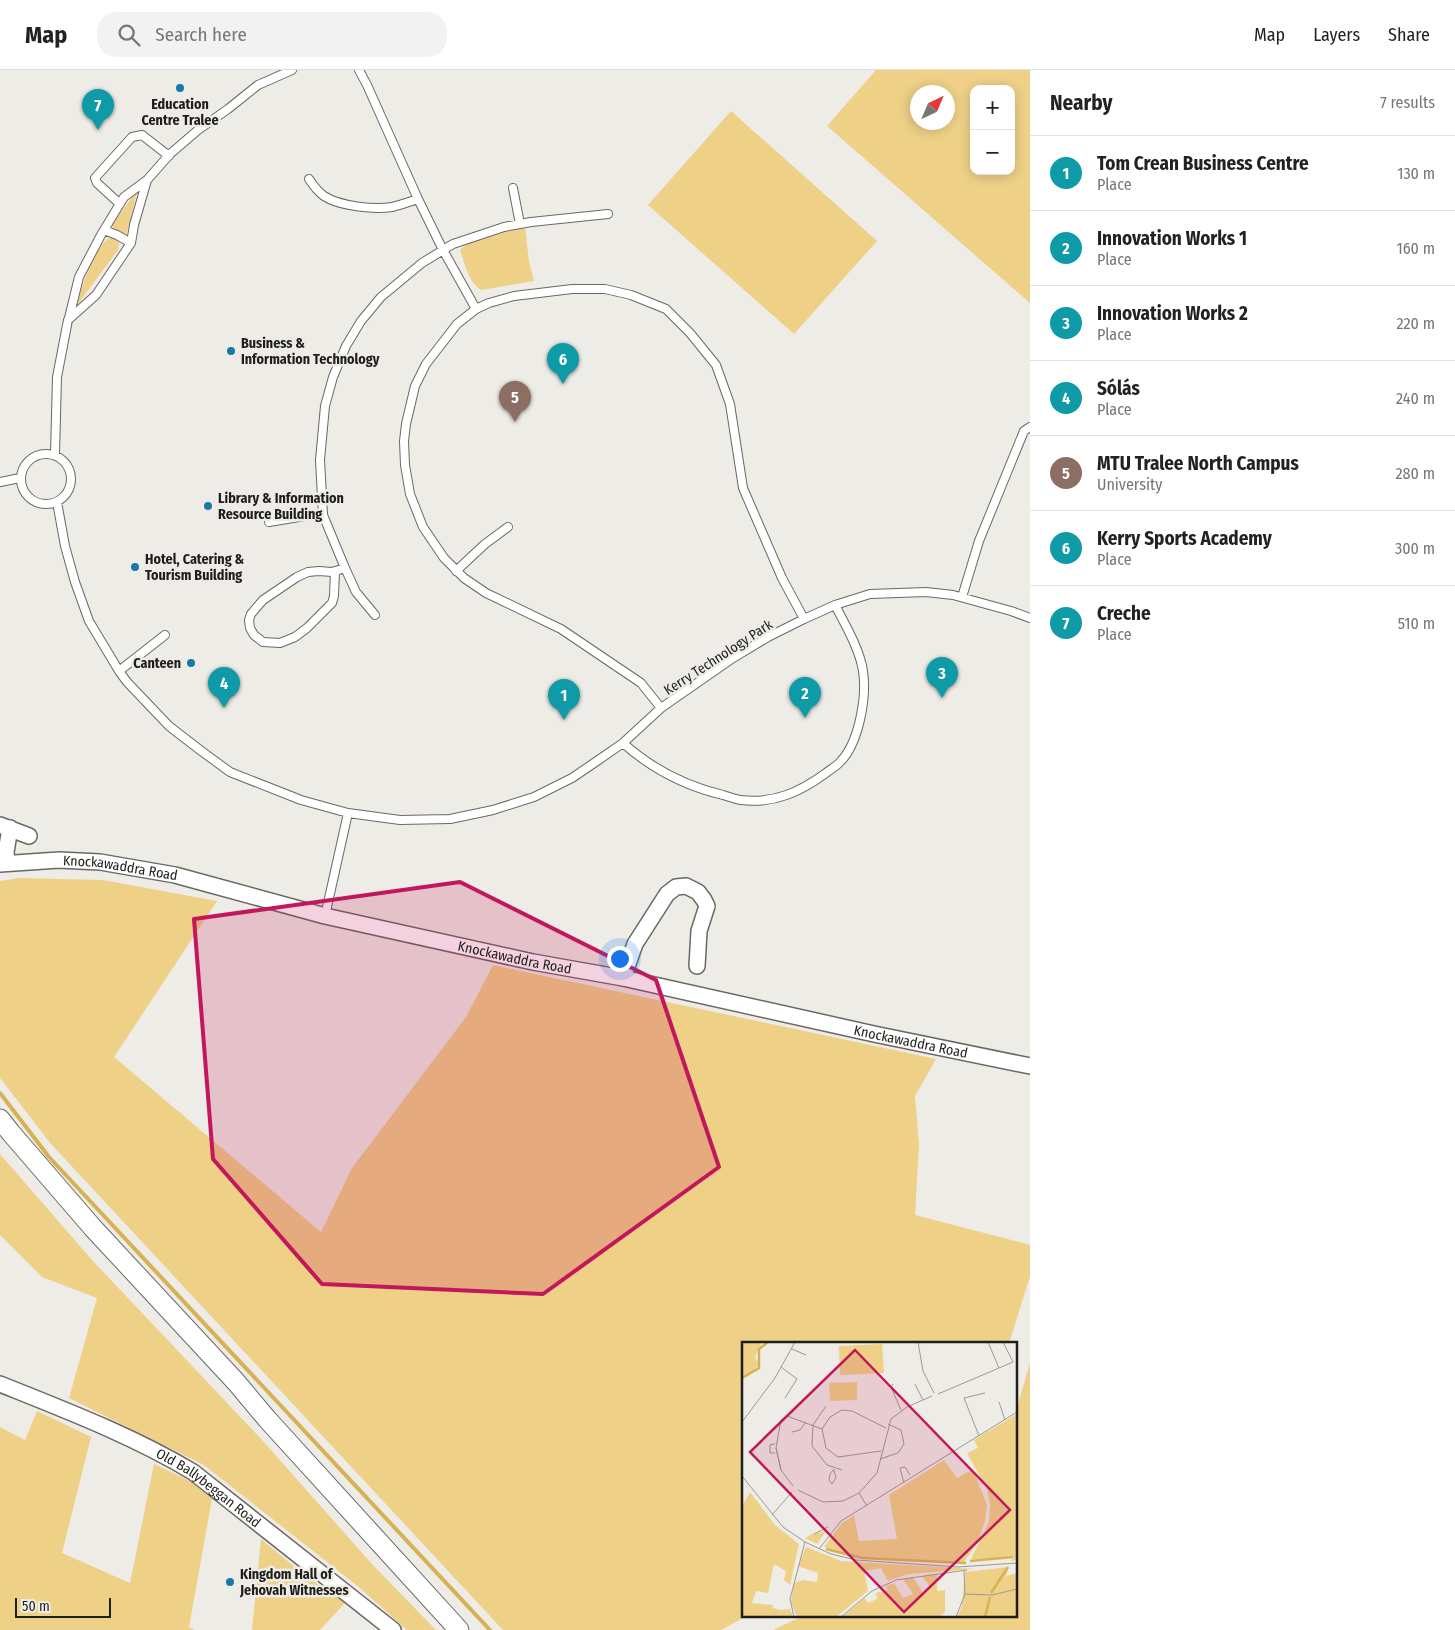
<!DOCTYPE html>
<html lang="en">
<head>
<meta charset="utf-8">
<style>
  :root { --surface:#fff; --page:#f2f2f2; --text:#222; --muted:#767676; --line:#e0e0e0; --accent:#0b8043 }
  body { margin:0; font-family:"Fira Sans Condensed",sans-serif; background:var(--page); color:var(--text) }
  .controls { position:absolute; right:15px; top:15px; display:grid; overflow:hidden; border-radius:10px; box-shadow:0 2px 12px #0003 }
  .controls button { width:45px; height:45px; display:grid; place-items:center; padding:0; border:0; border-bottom:1px solid var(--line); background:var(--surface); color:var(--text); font:25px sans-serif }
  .compass { position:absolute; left:910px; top:15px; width:45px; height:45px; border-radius:50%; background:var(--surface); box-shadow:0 2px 12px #0003; rotate:44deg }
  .scale { position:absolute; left:15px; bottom:12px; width:96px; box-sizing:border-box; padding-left:5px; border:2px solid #1f1e1c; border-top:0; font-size:14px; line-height:18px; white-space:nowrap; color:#1f1e1c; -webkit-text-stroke:4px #eeece6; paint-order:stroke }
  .you { position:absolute; left:619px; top:888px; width:18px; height:18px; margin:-12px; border:4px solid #fff; border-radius:50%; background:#1a73e8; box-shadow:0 0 0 8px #1a73e833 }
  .badge { display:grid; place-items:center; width:32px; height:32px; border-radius:50%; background:var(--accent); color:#fff; font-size:16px; font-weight:700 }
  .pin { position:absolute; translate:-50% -41px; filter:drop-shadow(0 1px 2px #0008) }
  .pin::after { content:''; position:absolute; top:26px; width:18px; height:15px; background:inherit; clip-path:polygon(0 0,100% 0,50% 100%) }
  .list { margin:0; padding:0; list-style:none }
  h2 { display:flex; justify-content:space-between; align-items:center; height:65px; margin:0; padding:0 20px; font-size:21px }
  h2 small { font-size:16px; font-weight:400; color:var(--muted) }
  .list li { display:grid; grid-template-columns:32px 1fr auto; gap:15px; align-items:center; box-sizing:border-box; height:75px; padding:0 20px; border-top:1px solid var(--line) }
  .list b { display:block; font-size:19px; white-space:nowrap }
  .list p { margin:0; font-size:16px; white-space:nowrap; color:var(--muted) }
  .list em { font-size:16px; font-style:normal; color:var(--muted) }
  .icon { flex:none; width:28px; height:28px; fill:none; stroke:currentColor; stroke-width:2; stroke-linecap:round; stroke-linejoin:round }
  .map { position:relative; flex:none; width:1030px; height:1560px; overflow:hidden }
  header { display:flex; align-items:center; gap:30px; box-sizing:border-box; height:70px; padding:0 25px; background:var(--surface); border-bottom:1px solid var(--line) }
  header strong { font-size:24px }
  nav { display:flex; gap:28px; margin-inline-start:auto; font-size:18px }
  .search { width:350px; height:45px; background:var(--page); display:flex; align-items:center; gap:12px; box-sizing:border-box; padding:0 18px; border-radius:20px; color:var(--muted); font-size:19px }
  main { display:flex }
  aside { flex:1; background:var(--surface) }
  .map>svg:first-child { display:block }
  .green { fill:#eed087; fill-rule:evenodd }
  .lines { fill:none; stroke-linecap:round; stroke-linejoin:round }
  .stream { stroke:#d7b254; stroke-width:4 }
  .service-casing { stroke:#6a6863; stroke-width:10 }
  .minor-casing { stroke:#6a6863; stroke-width:18 }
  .tertiary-casing { stroke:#6a6863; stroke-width:21 }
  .service { stroke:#fff; stroke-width:8 }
  .minor { stroke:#fff; stroke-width:15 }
  .tertiary { stroke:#fff; stroke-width:19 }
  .marked { fill:#c2185b; fill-opacity:0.2; stroke:#c2185b; stroke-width:4; stroke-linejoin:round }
  .poi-dot { fill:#1a78a5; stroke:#eeece6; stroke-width:2 }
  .labels { text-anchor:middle; stroke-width:5; stroke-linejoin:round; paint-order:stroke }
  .poi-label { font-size:14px; font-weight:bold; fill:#1f1e1c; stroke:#eeece6; text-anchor:start }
  .street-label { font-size:14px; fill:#1f1e1c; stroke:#eeece6 }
  .inset-river { fill:none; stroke:#d7b254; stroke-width:2.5 }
  .inset-road { fill:none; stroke:#9b9a95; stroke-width:1 }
  .view { fill:#c2185b; fill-opacity:0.15; stroke:#c2185b; stroke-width:2.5 }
  .inset-edge { fill:none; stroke:#1f1e1c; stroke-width:2.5 }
</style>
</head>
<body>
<header>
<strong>Map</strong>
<div class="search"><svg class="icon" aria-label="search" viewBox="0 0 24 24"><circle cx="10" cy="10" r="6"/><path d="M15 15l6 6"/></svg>Search here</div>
<nav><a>Map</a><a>Layers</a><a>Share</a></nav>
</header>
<main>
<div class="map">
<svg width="1030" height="1560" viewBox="0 0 1030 1560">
  <rect width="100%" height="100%" fill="#eeece6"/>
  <path class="green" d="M876,0H1030V233L827,56ZM974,19H1011V101H974ZM918,22H948V52H918Z
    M731,41L877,171L794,264L648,135Z
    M136,122H137L126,166L111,156Z
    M525,156L529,192L534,211L481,220C468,212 465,194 460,180L464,176L470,173Z
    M112,167L118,170L119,173L118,180L75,238C81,221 95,172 112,167Z
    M19,808L103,810L217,831L114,987L321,1162L352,1098L466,947L493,895L936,989L915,1026L919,1074L915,1145L1030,1175V1206L1009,1274H744V1546H747L721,1560H503L51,1074L0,1008V811Z
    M0,1084L92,1190L264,1372L371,1493L436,1560H407L360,1518L204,1395L69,1328L97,1228L42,1207L0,1165Z
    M1030,1293V1560H773L803,1546H1016V1341Z
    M37,1341L91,1367L62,1483L130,1513L154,1394L190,1411L212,1429L189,1557L195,1560H0V1357L25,1370Z
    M261,1469L302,1503L345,1533L320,1560H252Z"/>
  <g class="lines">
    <path class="stream" d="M0,1023L49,1087L490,1560"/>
    <defs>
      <path id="service" d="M359,0L367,15L418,129L443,180L476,239
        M309,109C313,115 318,122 324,126C339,136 374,140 392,137C401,135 409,132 418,129
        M513,118L520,154
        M120,134L97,113L95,108L132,67L142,65L169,86
        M104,160L117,165L131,173
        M69,248L79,207L101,165L124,127L147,110
        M21 409a25 25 0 1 1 50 0a25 25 0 1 1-50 0Z
        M55,384L57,307L68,250L96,225L131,173L134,155L147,110L170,84L198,60L228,39L258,15L292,0
        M0,412L20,408
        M57,432L65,476L75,512L89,551L119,601L127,612L169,656L200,680L230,702L301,730L348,743L400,750L450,749L493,740L534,727L572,708L597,691L623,673L661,638L733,588L768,567L804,549L835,535L870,524L926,522L953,525L1011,541L1030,548
        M269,452L323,443
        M335,501L334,526L332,533L307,558L295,567L280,573L263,572L254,565L250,558L249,550L251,544L263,530L297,507L308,502L319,501L332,502L345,498
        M456,501L485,474L508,457
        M962,527L979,471L1024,361L1030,357
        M375,545L356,522L345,498L323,445L320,390L325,336L333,307L346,276L361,251L381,227L422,193L453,174L504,157L531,152L608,144
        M119,601L165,565
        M661,638L641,613L561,559L486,523L464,508L444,488L423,457L410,424L405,395L404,371L406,354L415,316L426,294L457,254L476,239L489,233L514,226L572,219H605L631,225L666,239L690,263L716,295L730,334L743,418L782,508L804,549
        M623,673C652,699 685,716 723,725C729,727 735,729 741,730C774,734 800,722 826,703C831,699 837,696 841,691C859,672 867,627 863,601C860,580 845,554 835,535
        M325,846L348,743"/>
      <g id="minor">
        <path d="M0,755L29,766"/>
        <path d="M7,793L6,782L10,758"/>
        <path id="s1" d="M0,794L59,790L100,792L175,805L325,846L533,892L623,908L874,964L1030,996"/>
        <path d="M623,908L635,874L667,824L676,817L686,816L698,822L704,830L707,836L699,861L697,896"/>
        <path id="s2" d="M0,1314C65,1340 133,1366 193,1402L393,1560"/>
      </g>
      <path id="tertiary" d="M0,1049L11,1063L93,1158L236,1312L267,1349L459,1560"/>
    </defs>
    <use href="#service" class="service-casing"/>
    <use href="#minor" class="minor-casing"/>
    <use href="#tertiary" class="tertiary-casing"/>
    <use href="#service" class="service"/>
    <use href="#minor" class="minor"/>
    <use href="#tertiary" class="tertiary"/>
  </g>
  <path class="marked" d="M460,812L656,910L719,1097L543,1224L322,1214L213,1089L194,849Z"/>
  <g class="poi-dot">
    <circle cx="180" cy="18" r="5"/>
    <circle cx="231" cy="281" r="5"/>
    <circle cx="208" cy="436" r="5"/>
    <circle cx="135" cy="497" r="5"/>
    <circle cx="191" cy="593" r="5"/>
    <circle cx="230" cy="1512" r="5"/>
  </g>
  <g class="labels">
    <g class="poi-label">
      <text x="180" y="39" text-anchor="middle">Education<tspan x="180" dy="16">Centre Tralee</tspan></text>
      <text x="241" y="278">Business &amp;<tspan x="241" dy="16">Information Technology</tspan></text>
      <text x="218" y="433">Library &amp; Information<tspan x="218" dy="16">Resource Building</tspan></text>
      <text x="145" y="494">Hotel, Catering &amp;<tspan x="145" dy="16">Tourism Building</tspan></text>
      <text x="181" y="598" text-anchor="end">Canteen</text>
      <text x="240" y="1509">Kingdom Hall of<tspan x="240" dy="16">Jehovah Witnesses</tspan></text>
    </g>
    <g class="street-label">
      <text transform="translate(718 587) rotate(-33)" y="5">Kerry Technology Park</text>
      <text dy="5" stroke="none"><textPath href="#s1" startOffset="121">Knockawaddra Road</textPath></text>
      <text dy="5" stroke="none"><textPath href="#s1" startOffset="526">Knockawaddra Road</textPath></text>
      <text dy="5" stroke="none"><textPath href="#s1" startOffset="931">Knockawaddra Road</textPath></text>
      <text dy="5" stroke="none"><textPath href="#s2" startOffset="234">Old Ballybeggan Road</textPath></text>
    </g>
  </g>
  <g transform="translate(742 1272)">
    <rect width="275" height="275" fill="#eeece6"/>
    <path d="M5,0H20L13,15L17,23L6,34H0V4ZM140,2L142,31L98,33L97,4ZM115,40V58L88,59L87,41ZM275,72V218L268,219L272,216L267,213L261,217H229L247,180L248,163L245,147L225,111L236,106L232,98ZM202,118L215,136L231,127L245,163L243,179L235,202L222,220L119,215L82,205L99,182L112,173L117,199L155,197L147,153ZM8,150L33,183L57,202L48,243L42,238L44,229L32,222L26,251L14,249L10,261L31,263V266L39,268L48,267L51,275H0V165ZM84,189L75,202L63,196L70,192ZM64,205L99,219L233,227L167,232L146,239L139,226L122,229L126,249L94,275H55L49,260L52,241L61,238L75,240L76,231L56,224ZM267,225L264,234L275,231V275H215L220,264L223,230ZM195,233V249L203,248V270L197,275H100L123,256L126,261L135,257L134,251L146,248L144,244L149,242L152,241L161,256L171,252L161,237L171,235L181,251L189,246L180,234Z" fill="#eed087"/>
    <path class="inset-river" d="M0,36L17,26V7L26,0M84,207L120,216L224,221M228,219L271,215M249,251L266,225M243,275L248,255"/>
    <path class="inset-road" d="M176,0L181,29L192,51M246,0L257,26M50,7L64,13M39,25L55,37L43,56M151,42L149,45L159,68M173,42L181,58M196,52L271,20L261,0M257,60L263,78M84,64L71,83L70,104L85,123L100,128M0,80L33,36L53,0M50,90L58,88L63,81M237,94L222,56L243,51M34,106L39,128M139,109L96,115L84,106L80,87L88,75L100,68L110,69L144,86M33,111H28V103L33,102M138,117L156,111L162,102L159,88L146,82M92,128L94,136L90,142L87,138L88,132L92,127M0,134L41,185L63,200L89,212L114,218L216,225L275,221M162,141L158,126L163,125L168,133M51,144L39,128L34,106L39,78L45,74L80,87M56,148L81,160L101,159L117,151L135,131L149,77L165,65L190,54M117,151L125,164M30,173L50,150M72,192L86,185M77,207L99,179L275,70M223,252L250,253L275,247M52,275L48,257L63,200M99,275L130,249L154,238L225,228M214,275L223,252L222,229"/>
    <path class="view" d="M113,8L268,168L162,270L8,110Z"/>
    <rect width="275" height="275" class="inset-edge"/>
  </g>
</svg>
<div class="controls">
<button>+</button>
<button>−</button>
</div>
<svg class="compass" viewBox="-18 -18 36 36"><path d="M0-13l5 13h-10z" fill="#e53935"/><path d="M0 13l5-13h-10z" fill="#767676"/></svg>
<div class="scale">50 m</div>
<div class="you"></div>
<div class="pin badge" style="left:564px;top:650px;background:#0f9aa8">1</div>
<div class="pin badge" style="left:805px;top:648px;background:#0f9aa8">2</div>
<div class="pin badge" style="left:942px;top:628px;background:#0f9aa8">3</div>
<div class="pin badge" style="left:224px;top:638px;background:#0f9aa8">4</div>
<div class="pin badge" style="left:515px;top:352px;background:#8d6e63">5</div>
<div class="pin badge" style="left:563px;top:314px;background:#0f9aa8">6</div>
<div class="pin badge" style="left:98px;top:60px;background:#0f9aa8">7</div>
</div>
<aside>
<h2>Nearby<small>7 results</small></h2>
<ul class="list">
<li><span class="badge" style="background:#0f9aa8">1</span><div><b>Tom Crean Business Centre</b><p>Place</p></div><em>130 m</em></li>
<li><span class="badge" style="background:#0f9aa8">2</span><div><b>Innovation Works 1</b><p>Place</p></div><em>160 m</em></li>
<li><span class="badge" style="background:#0f9aa8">3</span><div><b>Innovation Works 2</b><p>Place</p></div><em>220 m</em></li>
<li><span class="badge" style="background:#0f9aa8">4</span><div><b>Sólás</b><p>Place</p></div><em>240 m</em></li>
<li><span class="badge" style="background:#8d6e63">5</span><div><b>MTU Tralee North Campus</b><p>University</p></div><em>280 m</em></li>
<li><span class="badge" style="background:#0f9aa8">6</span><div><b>Kerry Sports Academy</b><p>Place</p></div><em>300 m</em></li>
<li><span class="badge" style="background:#0f9aa8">7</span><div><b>Creche</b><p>Place</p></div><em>510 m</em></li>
</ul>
</aside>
</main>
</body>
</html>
